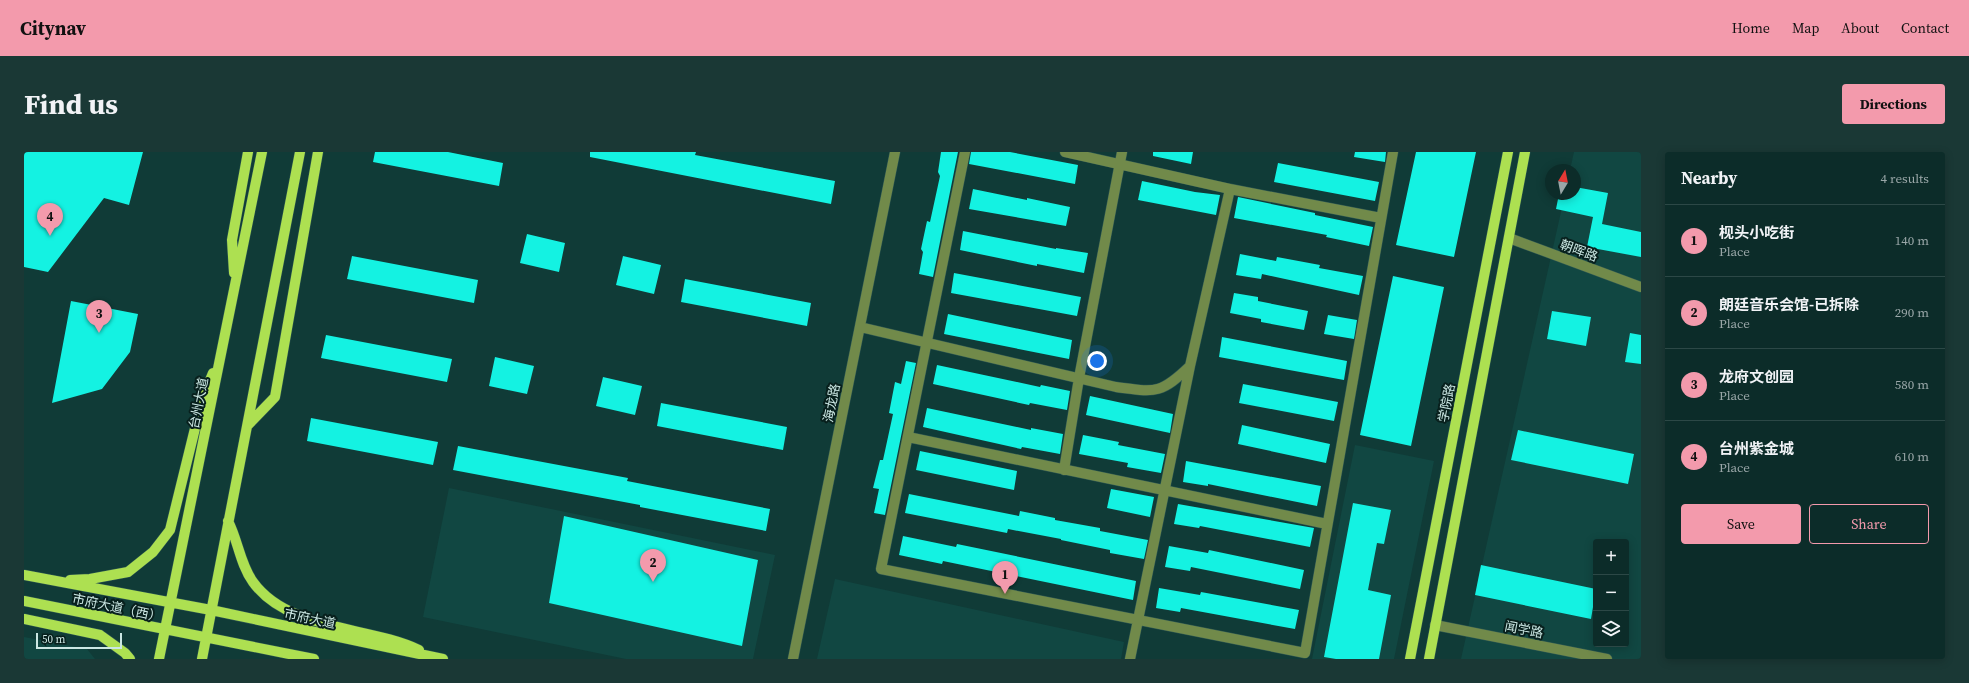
<!DOCTYPE html>
<html lang="en">
<head>
<meta charset="utf-8">
<style>
  :root { --surface:#0c2c29; --page:#1a3835; --text:#f1f3f6; --muted:#9aa7a8; --line:#2c4846; --accent:#f39aac }
  body { margin:0; font-family:"Source Serif 4","Noto Sans SC",serif; background:var(--page); color:var(--text) }
  .controls { position:absolute; right:12px; bottom:12px; display:grid; overflow:hidden; border-radius:4px; box-shadow:0 2px 10px #0003 }
  .controls button { width:36px; height:36px; display:grid; place-items:center; padding:0; border:0; border-bottom:1px solid var(--line); background:var(--surface); color:var(--text); font:20px sans-serif }
  .compass { position:absolute; left:1521px; top:12px; width:36px; height:36px; border-radius:50%; background:var(--surface); box-shadow:0 2px 10px #0003; rotate:10deg }
  .scale { position:absolute; left:12px; bottom:10px; width:86px; box-sizing:border-box; padding-left:4px; border:2px solid #cbe7e3; border-top:0; font-size:11px; line-height:14px; white-space:nowrap; color:#cbe7e3; -webkit-text-stroke:3px #08201d; paint-order:stroke }
  .you { position:absolute; left:1073px; top:209px; width:14px; height:14px; margin:-10px; border:3px solid #fff; border-radius:50%; background:#1a73e8; box-shadow:0 0 0 6px #1a73e833 }
  .badge { display:grid; place-items:center; width:26px; height:26px; border-radius:50%; background:var(--accent); color:#111; font-size:13px; font-weight:700 }
  .pin { position:absolute; translate:-50% -33px; filter:drop-shadow(0 1px 2px #0008) }
  .pin::after { content:''; position:absolute; top:21px; width:14px; height:12px; background:inherit; clip-path:polygon(0 0,100% 0,50% 100%) }
  .list { margin:0; padding:0; list-style:none }
  h2 { display:flex; justify-content:space-between; align-items:center; height:52px; margin:0; padding:0 16px; font-size:17px }
  h2 small { font-size:13px; font-weight:400; color:var(--muted) }
  .list li { display:grid; grid-template-columns:26px 1fr auto; gap:12px; align-items:center; box-sizing:border-box; height:72px; padding:0 16px; border-top:1px solid var(--line) }
  .list b { display:block; font-size:15px; white-space:nowrap }
  .list p { margin:0; font-size:13px; white-space:nowrap; color:var(--muted) }
  .list em { font-size:13px; font-style:normal; color:var(--muted) }
  .actions { display:flex; gap:8px; padding:12px 16px }
  .actions a { flex:1; padding:9px 0; border:1px solid var(--accent); border-radius:4px; text-align:center; font-size:14px; color:var(--accent) }
  .actions .main { background:var(--accent); color:#111 }
  .icon { flex:none; width:22px; height:22px; fill:none; stroke:currentColor; stroke-width:2; stroke-linecap:round; stroke-linejoin:round }
  .map { position:relative; flex:none; width:1617px; height:507px; overflow:hidden; border-radius:4px }
  header { display:flex; align-items:center; gap:24px; box-sizing:border-box; height:56px; padding:0 20px; background:var(--accent); color:#111 }
  header strong { font-size:19px }
  nav { display:flex; gap:22px; margin-inline-start:auto; font-size:14px }
  .intro { display:flex; align-items:center; justify-content:space-between; box-sizing:border-box; height:96px; padding:0 24px }
  h1 { margin:0; font-size:28px }
  .button { padding:10px 18px; border-radius:4px; background:var(--accent); color:#111; font-size:14px; font-weight:700 }
  main { display:flex; gap:24px; padding:0 24px }
  aside { flex:1; background:var(--surface); border-radius:4px; box-shadow:0 2px 10px #0003 }
  .map>svg:first-child { display:block }
  .built { fill:#114742; fill-rule:evenodd }
  .building { fill:#14f2e2 }
  .lines { fill:none; stroke-linecap:round; stroke-linejoin:round }
  .minor-casing { stroke:#2e5753; stroke-width:11 }
  .major-casing { stroke:#2e5753; stroke-width:11 }
  .minor { stroke:#718a4a; stroke-width:10 }
  .major { stroke:#ade051; stroke-width:10 }
  .labels { text-anchor:middle; stroke-width:4; stroke-linejoin:round; paint-order:stroke }
  .street-label { font-size:13px; fill:#cbe7e3; stroke:#08201d }
</style>
</head>
<body>
<header>
<strong>Citynav</strong>
<nav><a>Home</a><a>Map</a><a>About</a><a>Contact</a></nav>
</header>
<div class="intro"><h1>Find us</h1><a class="button">Directions</a></div>
<main>
<div class="map">
<svg width="1617" height="507" viewBox="0 0 1617 507">
  <rect width="100%" height="100%" fill="#103b37"/>
  <path class="built" d="M1550,0H1617V507H1437L1541,42H1551V18H1546ZM1572,390H1602V492H1572Z
    M1331,293L1410,309L1370,507H1288Z
    M425,336L751,403L729,507H602L399,465Z
    M811,427L1100,490L1097,507H793Z
    M0,485L63,497L71,507H0Z"/>
  <path class="building" d="M0,0H119L105,53L80,46L24,120L0,115Z
    M351,0H424L479,11L475,34L349,10Z
    M566,0H672L671,3L811,29L807,52L566,5Z
    M917,0H934L909,125L895,122L899,100L897,97L903,69L906,70L916,24L914,20Z
    M947,0H986L1054,13L1051,32L945,12Z
    M1129,0H1169L1167,12L1129,4Z
    M1331,0H1362L1361,10L1330,5Z
    M1392,0H1452L1430,105L1372,93Z
    M1254,11L1355,30L1351,49L1250,30Z
    M1118,29L1171,40L1196,43L1192,63L1114,48Z
    M1551,35L1584,41L1578,72L1617,80V105L1563,95L1569,65L1532,57L1535,42H1551Z
    M949,37L1003,48V46L1046,55L1042,74L945,57Z
    M1214,45L1291,61V63L1349,75L1345,94L1302,85L1303,83L1210,66Z
    M939,79L1032,97V96L1064,101L1060,121L1013,112V114L936,98Z
    M503,82L541,91L535,120L496,111Z
    M1216,102L1252,109L1253,105L1296,113L1295,116L1339,124L1335,143L1238,122L1237,127L1212,123Z
    M328,104L454,128L450,151L323,127Z
    M599,104L637,113L630,142L592,133Z
    M930,121L1057,145L1053,164L927,141Z
    M1369,124L1420,135L1387,294L1336,283Z
    M661,127L787,151L783,174L657,150Z
    M1210,141L1234,145V149L1284,159L1280,178L1237,170V167L1206,161Z
    M47,149L114,162L106,200L78,237L28,251Z
    M1528,159L1567,165L1562,194L1523,187Z
    M924,162L1048,188L1045,207L920,182Z
    M1304,163L1333,168L1330,187L1300,182Z
    M1606,181L1617,183V212L1601,210Z
    M302,183L428,207L423,230L297,206Z
    M1198,185L1323,209L1320,228L1195,205Z
    M471,205L510,214L503,242L465,234Z
    M882,209L892,211L861,363L850,361L855,337L849,336L856,308H859L869,262L865,261L871,230L877,232Z
    M913,213L1016,235L1017,233L1046,239L1043,258L1006,251L1005,253L909,232Z
    M579,225L618,234L611,263L572,254Z
    M1219,232L1314,250L1310,269L1215,251Z
    M1066,244L1149,262L1146,281L1062,263Z
    M637,251L763,275L759,298L633,274Z
    M903,256L1007,278V276L1039,282L1036,302L998,295L997,297L899,275Z
    M287,266L414,290L409,313L283,289Z
    M1218,273L1306,292L1302,311L1214,292Z
    M1494,278L1610,302L1604,332L1487,308Z
    M1059,283L1095,290L1094,293L1141,302L1137,321L1103,315L1104,311L1055,302Z
    M434,294L604,326L603,329L746,357L742,379L616,355V353L429,318Z
    M896,299L993,319L990,338L892,318Z
    M1162,309L1297,334L1293,354L1184,332V334L1159,330Z
    M1087,337L1130,345L1126,365L1083,356Z
    M885,342L995,364L996,359L1031,366V368L1076,376V379L1124,388L1120,407L1086,401V398L1037,388V387L984,377L983,381L881,361Z
    M1329,351L1367,358L1360,392L1353,391L1344,438L1367,443L1355,507H1312L1300,505Z
    M1154,352L1290,376L1286,395L1176,374L1175,376L1150,372Z
    M540,364L734,408L718,494L525,451Z
    M879,384L932,395L933,392L1112,429L1109,448L919,409L918,412L875,403Z
    M1145,394L1184,401L1185,398L1280,418L1276,437L1167,415L1166,419L1141,415Z
    M1457,413L1572,437L1567,467L1451,443Z
    M1135,436L1176,443L1177,440L1275,458L1271,477L1157,456L1156,460L1132,456Z"/>
  <g class="lines">
    <defs>
      <path id="minor" d="M941,0L857,417L1281,501L1369,0
        M1041,0L1206,37L1357,66
        M1485,86L1617,135
        M836,175L1092,235C1131,240 1136,243 1166,214
        M884,285L1303,372
        M1040,318L1055,226L1098,0
        M1411,473L1583,507
        M769,507L871,0
        M1106,507L1166,214L1206,37"/>
      <path id="major" d="M210,121L208,88L224,0
        M223,274L251,245L294,0
        M204,369C214,388 216,412 229,430C264,479 345,474 395,498
        M0,423L187,458L419,507
        M46,428L66,427L104,420L129,400L146,378L178,248L189,221
        M0,449L290,507
        M0,467L76,483L101,501L106,507
        M135,507L238,0
        M178,507L276,0
        M1386,507L1484,0
        M1405,507L1501,0"/>
    </defs>
    <use href="#minor" class="minor-casing"/>
    <use href="#major" class="major-casing"/>
    <use href="#minor" class="minor"/>
    <use href="#major" class="major"/>
  </g>
  <g class="labels">
    <g class="street-label">
      <text transform="translate(1555 98) rotate(20)" y="5">朝晖路</text>
      <text transform="translate(174 251) rotate(-79)" y="5">台州大道</text>
      <text transform="translate(807 251) rotate(-79)" y="5">海龙路</text>
      <text transform="translate(1422 251) rotate(-79)" y="5">学院路</text>
      <text transform="translate(93 455) rotate(12)" y="5">市府大道（西）</text>
      <text transform="translate(286 466) rotate(12)" y="5">市府大道</text>
      <text transform="translate(1500 477) rotate(11)" y="5">闻学路</text>
    </g>
  </g>
</svg>
<div class="controls">
<button>+</button>
<button>−</button>
<button><svg class="icon" aria-label="layers" viewBox="0 0 24 24"><path d="M12 4l9 5-9 5-9-5zM3 14l9 5 9-5"/></svg></button>
</div>
<svg class="compass" viewBox="-18 -18 36 36"><path d="M0-13l5 13h-10z" fill="#e53935"/><path d="M0 13l5-13h-10z" fill="#9aa7a8"/></svg>
<div class="scale">50 m</div>
<div class="you"></div>
<div class="pin badge" style="left:981px;top:442px">1</div>
<div class="pin badge" style="left:629px;top:430px">2</div>
<div class="pin badge" style="left:75px;top:181px">3</div>
<div class="pin badge" style="left:26px;top:84px">4</div>
</div>
<aside>
<h2>Nearby<small>4 results</small></h2>
<ul class="list">
<li><span class="badge">1</span><div><b>枧头小吃街</b><p>Place</p></div><em>140 m</em></li>
<li><span class="badge">2</span><div><b>朗廷音乐会馆-已拆除</b><p>Place</p></div><em>290 m</em></li>
<li><span class="badge">3</span><div><b>龙府文创园</b><p>Place</p></div><em>580 m</em></li>
<li><span class="badge">4</span><div><b>台州紫金城</b><p>Place</p></div><em>610 m</em></li>
</ul>
<div class="actions"><a class="main">Save</a><a>Share</a></div>
</aside>
</main>
</body>
</html>
